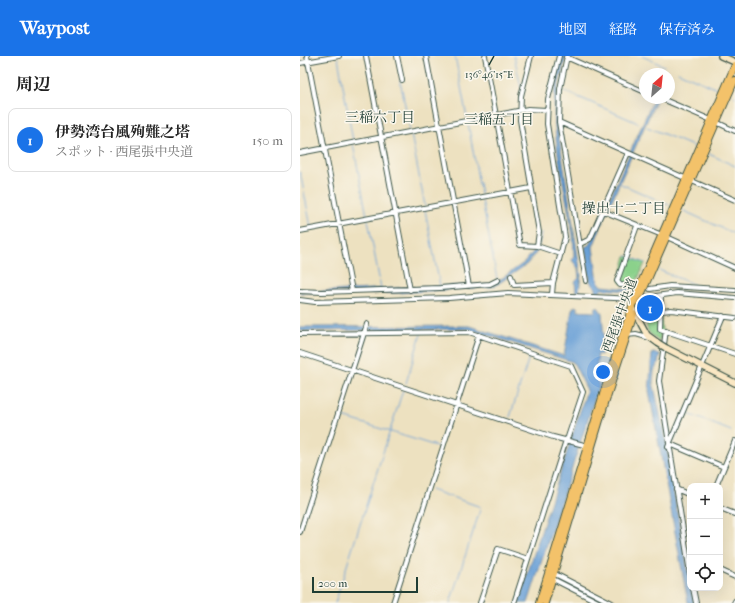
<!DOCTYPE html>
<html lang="ja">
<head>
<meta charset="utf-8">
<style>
  :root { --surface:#fff; --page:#f2f2f2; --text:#222; --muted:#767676; --line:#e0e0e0; --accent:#1a73e8 }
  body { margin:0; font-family:"IM FELL French Canon","Noto Serif JP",serif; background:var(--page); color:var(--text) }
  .controls { position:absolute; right:12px; bottom:12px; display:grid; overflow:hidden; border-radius:8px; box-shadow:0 4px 16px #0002 }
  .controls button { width:36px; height:36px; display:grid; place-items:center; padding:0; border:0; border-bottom:1px solid var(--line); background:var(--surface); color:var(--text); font:20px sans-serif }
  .compass { position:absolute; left:339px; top:12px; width:36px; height:36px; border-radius:50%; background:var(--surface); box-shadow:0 4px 16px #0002; rotate:27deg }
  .scale { position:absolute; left:12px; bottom:10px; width:106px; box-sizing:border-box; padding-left:4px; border:2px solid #1f3d34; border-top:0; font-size:11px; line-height:14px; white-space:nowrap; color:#1f3d34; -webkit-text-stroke:3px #fbf7ec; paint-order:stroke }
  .you { position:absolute; left:303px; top:316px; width:14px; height:14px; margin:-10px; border:3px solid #fff; border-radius:50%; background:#1a73e8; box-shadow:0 0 0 6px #1a73e833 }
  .badge { display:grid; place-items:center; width:26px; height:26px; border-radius:50%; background:var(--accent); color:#fff; font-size:13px; font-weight:700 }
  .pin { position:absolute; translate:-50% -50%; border:2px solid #fff; box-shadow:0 1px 4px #0006 }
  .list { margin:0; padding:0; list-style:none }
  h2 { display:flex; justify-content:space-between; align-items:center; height:52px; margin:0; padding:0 16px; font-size:17px }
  h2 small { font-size:13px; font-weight:400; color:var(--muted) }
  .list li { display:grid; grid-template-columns:26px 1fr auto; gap:12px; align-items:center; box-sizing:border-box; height:64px; margin:0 8px 8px; padding:0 8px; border:1px solid var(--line); border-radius:8px }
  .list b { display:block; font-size:15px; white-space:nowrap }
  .list p { margin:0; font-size:13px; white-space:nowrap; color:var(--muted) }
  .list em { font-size:13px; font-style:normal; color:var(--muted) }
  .icon { flex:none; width:22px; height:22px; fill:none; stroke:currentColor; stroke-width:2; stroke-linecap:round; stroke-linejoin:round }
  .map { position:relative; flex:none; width:435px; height:547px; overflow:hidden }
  header { display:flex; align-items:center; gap:24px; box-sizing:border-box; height:56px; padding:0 20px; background:var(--accent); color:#fff }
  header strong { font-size:19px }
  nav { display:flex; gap:22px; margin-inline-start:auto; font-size:14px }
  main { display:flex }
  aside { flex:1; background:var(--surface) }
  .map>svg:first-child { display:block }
  .green { fill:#8bd18b; stroke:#558760 }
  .water { fill:#689fd6; stroke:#446e85 }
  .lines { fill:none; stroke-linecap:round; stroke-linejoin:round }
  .stream { stroke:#689fd6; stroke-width:1 }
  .street-casing { stroke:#3e5649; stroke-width:6 }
  .secondary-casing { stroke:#3e5649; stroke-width:8 }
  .primary-casing { stroke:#3e5649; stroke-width:8 }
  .street { stroke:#fff; stroke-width:4 }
  .secondary { stroke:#fae7c3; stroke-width:5.5 }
  .primary { stroke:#f3c26a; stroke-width:6 }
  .secondary-bridge-casing { stroke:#3e5649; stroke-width:8; stroke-linecap:butt }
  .secondary-bridge { stroke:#fae7c3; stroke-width:5.5 }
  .ticks { fill:none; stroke:#1f3d34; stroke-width:1.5 }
  .labels { text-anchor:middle; stroke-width:3; stroke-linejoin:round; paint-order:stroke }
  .street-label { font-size:13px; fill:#1f3d34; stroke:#fbf7ec }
  .neighbourhood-label { font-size:14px; fill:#1f3d34; stroke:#fbf7ec }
  .ticks-label { font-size:10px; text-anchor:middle; fill:#1f3d34; stroke:#fbf7ec; stroke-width:3; stroke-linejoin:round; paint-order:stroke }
</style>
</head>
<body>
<header>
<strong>Waypost</strong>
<nav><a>地図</a><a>経路</a><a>保存済み</a></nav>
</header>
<main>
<aside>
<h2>周辺<small></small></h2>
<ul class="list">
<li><span class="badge">1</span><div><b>伊勢湾台風殉難之塔</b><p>スポット · 西尾張中央道</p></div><em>150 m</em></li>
</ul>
</aside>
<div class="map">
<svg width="435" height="547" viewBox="0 0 435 547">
  <rect width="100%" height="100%" fill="#fbf7ec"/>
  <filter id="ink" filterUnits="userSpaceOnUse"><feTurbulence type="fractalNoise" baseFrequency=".025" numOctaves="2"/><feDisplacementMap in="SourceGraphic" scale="8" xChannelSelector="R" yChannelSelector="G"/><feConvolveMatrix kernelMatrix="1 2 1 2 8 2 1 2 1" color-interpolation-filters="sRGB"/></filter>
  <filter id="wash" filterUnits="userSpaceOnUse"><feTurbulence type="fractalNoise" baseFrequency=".012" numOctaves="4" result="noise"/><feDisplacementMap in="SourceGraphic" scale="16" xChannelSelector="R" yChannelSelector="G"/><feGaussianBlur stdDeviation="0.9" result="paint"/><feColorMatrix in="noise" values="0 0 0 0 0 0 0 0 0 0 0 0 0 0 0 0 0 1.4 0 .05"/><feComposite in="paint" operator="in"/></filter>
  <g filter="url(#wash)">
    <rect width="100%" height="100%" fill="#ede1c0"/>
    <path class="green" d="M326,200L345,207L335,229L321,227L319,225Z
      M359,242L362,275L359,285C339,272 352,268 342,251L344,245Z"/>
    <path class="water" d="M261,0H266L258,31L257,68L281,219L279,236H276L275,226L279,222L278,212L272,204L274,199L273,180C263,119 244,60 261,0Z
      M354,42H357L306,158L293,191L298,225L302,230L330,233V235L301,233L300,236H296V232L290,226L285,191L289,189Z
      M237,191L240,192L227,208L195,230L191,231L98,237H0V236L194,228L225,206Z
      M275,250L277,251L278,255L295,256L296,251H298L302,257L304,284L301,299L298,298L295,321L299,329L228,547H218L287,334L273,306L168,273L2,275H0V271L169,270L264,300L272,254Z
      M352,297L360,298L358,307L354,315L353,326L366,385L372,428L394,547H388L349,335Z"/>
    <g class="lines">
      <path class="stream" d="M155,0L167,62
        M214,0L221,31
        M342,0L364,10
        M38,2L53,85
        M378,16L420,34
        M100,24L110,74
        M262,34L338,67
        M434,40L435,41
        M168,67L181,139
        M347,71L395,91
        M111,78L125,150
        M53,88L67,160
        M409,98L435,110
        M0,116L11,171
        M321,128L369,149
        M182,144L197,223
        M125,154L140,230
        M384,155L435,178
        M68,164L81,232
        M239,189L241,177
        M327,200L345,207
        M359,214L395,229
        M106,327L121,278
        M386,357L431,375
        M40,360L139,391
        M210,361L230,298
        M373,387L385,359
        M131,434L181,451L150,547
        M35,547L103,334
        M250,547L255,531"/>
    </g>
  </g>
  <g filter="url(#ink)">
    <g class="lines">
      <defs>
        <path id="street" d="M7,0L52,235
          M66,0L110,234
          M97,0L102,24
          M126,0L169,230
          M185,0L220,189L237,190L261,198
          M231,0L221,40L220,64L239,176L237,190
          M267,0L260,33L259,66L286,225
          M266,1L345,36
          M0,7L39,0
          M360,42L411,64
          M259,66L387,123
          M416,66L435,75
          M0,97L228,53L247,54
          M392,125L435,144
          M303,155L362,179
          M0,175L231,132
          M367,181L435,212
          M280,188L290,183L328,97
          M211,220L214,229L253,227
          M334,230L320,229L317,225L337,170
          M350,233L370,230L435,234
          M0,235L22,236L140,232L190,228L198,224
          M252,238L253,227L265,181L247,68L248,43L259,0
          M361,240L360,273L435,298
          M0,244L15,246L149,242L208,237L335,243L377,237L435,242
          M362,255L371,254L435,262
          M366,274L359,325L390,517
          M0,278L169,276L271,310L283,336L268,381L266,384L214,547
          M327,279L336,278L350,282
          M0,297L253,381L288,390
          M370,388L424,411
          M368,391L423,260
          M416,430L435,385
          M376,433L390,439
          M420,452L435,458
          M0,476L67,268
          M420,514L435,521
          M253,517L312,547
          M251,522L300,547
          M393,532L396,547
          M93,547L179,279
          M180,547L198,493L228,503
          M434,547L435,545"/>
        <path id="secondary" d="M421,0L435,6
          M332,251L347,279L358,287
          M366,292L435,327"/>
        <path id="primary" d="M338,246L435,24
          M239,547L309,319L337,236L435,9
          M245,547L306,344L334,258"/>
      </defs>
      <use href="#street" class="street-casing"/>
      <use href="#secondary" class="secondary-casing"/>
      <use href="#primary" class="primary-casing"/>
      <use href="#street" class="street"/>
      <use href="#secondary" class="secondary"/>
      <use href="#primary" class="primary"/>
      <defs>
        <path id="secondary-bridge" d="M358,287L366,292"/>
      </defs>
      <use href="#secondary-bridge" class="secondary-bridge-casing"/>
      <use href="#secondary-bridge" class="secondary-bridge"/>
    </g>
  </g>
  <path class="ticks" d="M189,9L194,0"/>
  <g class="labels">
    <g class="street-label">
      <text transform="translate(319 259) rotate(-70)" y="5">西尾張中央道</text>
    </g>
    <g class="neighbourhood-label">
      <text x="80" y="66">三稲六丁目</text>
      <text x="199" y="68">三稲五丁目</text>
      <text x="324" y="157">操出十二丁目</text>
    </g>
  </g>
  <g class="ticks-label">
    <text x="189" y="22">136°46'15"E</text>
  </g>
</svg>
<div class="controls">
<button>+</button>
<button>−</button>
<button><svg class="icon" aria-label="locate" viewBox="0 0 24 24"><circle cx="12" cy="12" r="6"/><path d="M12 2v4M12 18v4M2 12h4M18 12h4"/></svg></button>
</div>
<svg class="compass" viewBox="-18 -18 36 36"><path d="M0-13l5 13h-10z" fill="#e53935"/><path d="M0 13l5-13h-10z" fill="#767676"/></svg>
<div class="scale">200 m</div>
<div class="you"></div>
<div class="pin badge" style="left:350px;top:252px">1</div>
</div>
</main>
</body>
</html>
